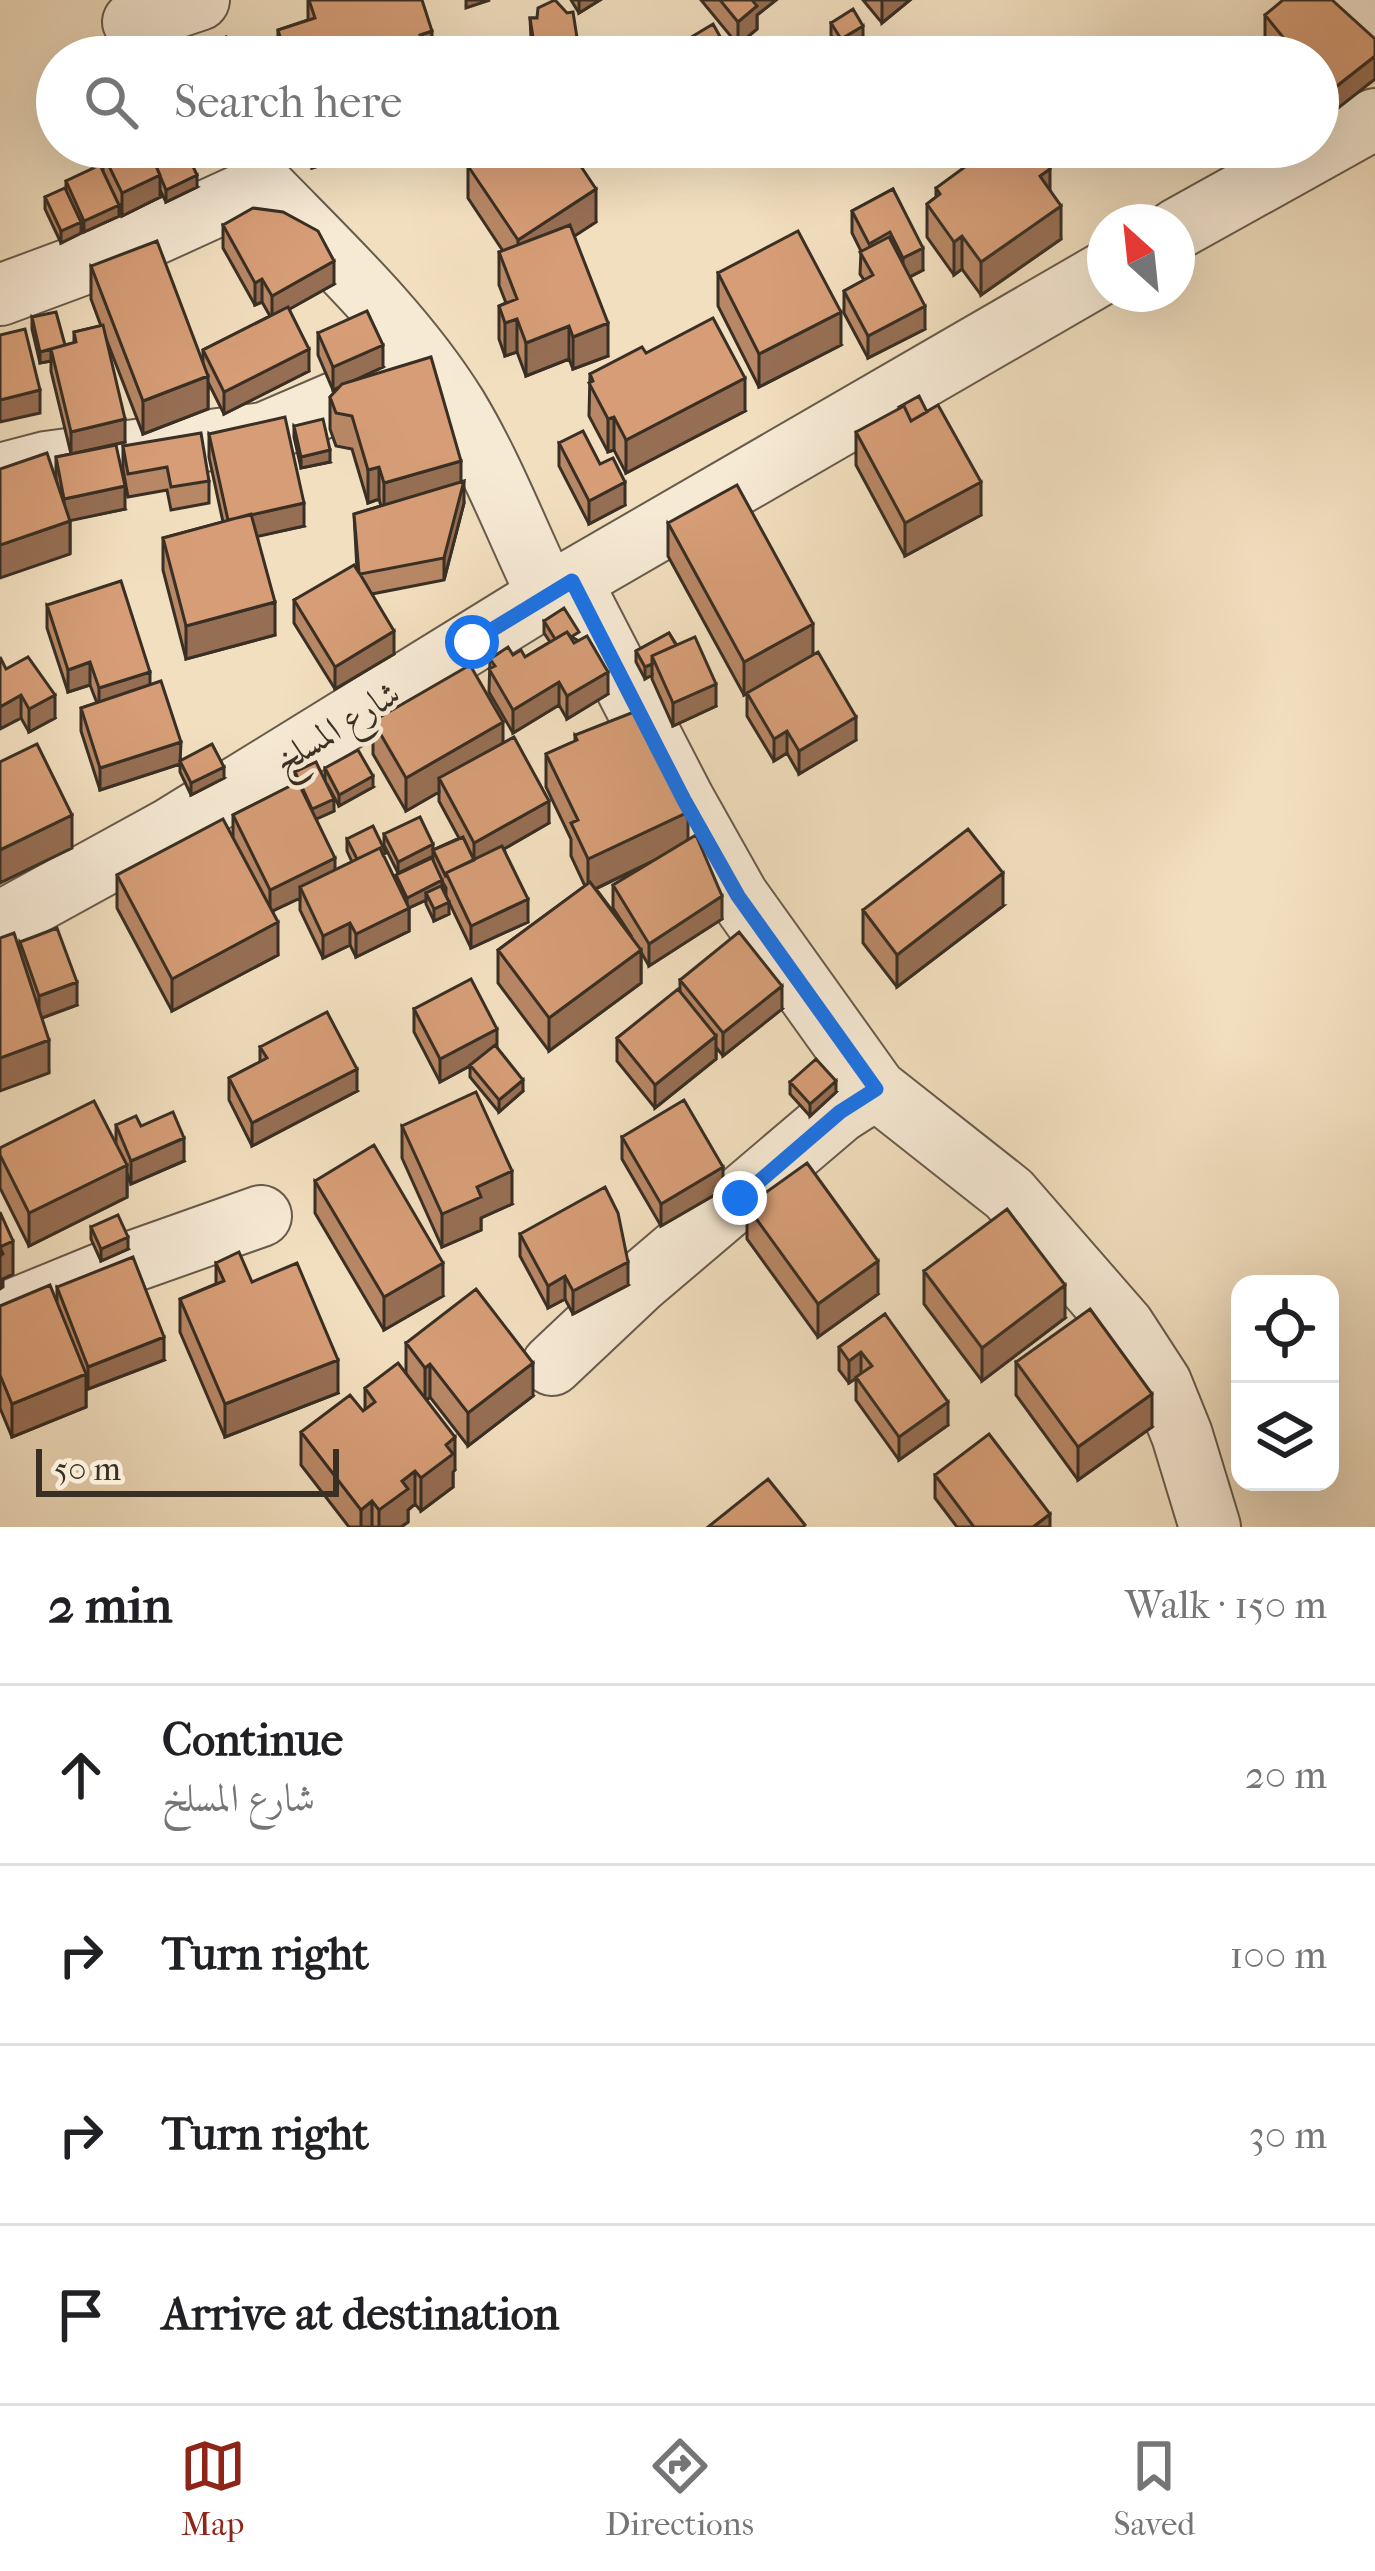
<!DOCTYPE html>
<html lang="en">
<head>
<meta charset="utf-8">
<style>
  :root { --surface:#fff; --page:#f2f2f2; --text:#202124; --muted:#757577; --line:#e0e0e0; --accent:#8f2418 }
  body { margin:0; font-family:"IM FELL French Canon",Amiri,serif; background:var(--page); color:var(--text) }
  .controls { position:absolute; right:36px; bottom:36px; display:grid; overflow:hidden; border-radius:24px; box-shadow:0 12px 48px #0002 }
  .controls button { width:108px; height:108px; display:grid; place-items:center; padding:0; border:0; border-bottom:3px solid var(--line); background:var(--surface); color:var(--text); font:60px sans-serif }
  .compass { position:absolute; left:1087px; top:204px; width:108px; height:108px; border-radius:50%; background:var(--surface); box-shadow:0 12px 48px #0002; rotate:333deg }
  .scale { position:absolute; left:36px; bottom:30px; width:303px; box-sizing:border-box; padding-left:12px; border:6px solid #392f24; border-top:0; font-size:33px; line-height:42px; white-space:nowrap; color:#392f24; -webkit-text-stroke:9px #f7ead5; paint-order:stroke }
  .stop { position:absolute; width:36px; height:36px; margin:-27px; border:9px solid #1a73e8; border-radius:50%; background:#fff }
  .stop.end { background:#1a73e8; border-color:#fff; box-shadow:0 3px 12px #0008 }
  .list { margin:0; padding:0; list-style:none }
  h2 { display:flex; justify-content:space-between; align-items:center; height:156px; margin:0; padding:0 48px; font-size:51px }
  h2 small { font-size:39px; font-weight:400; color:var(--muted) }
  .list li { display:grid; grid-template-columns:78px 1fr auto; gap:36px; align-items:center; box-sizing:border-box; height:180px; padding:0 48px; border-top:3px solid var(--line) }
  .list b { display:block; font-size:45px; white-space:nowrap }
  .list p { margin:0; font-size:39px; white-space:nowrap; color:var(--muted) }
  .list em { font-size:39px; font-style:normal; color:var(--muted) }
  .icon { flex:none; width:66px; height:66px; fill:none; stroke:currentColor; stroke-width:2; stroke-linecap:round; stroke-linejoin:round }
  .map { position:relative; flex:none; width:1375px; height:1527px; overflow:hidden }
  .search { position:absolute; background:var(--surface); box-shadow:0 12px 48px #0002; left:36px; right:36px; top:36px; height:132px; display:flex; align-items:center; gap:30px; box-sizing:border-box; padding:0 42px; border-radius:66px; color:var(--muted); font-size:45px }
  .sheet { height:876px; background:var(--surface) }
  nav { display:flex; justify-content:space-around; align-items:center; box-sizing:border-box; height:168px; border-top:3px solid var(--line); background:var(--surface); font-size:33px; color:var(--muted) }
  nav a { display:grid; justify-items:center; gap:6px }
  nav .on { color:var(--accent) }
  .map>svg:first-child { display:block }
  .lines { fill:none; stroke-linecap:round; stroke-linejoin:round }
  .minor-casing { stroke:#675b4b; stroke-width:64 }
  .minor { stroke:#f7ead5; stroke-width:60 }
  .wall { fill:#b88765; stroke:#392f24; stroke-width:3; fill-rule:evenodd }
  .shaded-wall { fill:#966e53; stroke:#392f24; stroke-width:3 }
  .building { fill:#d69d76; stroke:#392f24; stroke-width:3 }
  .route { stroke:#1a73e8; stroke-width:15 }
  .labels { text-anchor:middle; stroke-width:9; stroke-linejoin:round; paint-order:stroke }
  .street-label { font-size:36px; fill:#392f24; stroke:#f7ead5 }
</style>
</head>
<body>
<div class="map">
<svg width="1375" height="1527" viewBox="0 0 1375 1527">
  <rect width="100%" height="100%" fill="#f2dfbf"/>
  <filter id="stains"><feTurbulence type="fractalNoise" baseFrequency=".00167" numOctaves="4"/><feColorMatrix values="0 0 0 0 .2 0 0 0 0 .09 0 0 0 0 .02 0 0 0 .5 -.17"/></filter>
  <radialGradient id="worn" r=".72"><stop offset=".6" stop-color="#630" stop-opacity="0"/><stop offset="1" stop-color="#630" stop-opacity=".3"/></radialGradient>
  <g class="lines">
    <defs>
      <path id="minor" d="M1343,0L1375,27
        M133,22L199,0
        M1177,229L1375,119
        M0,295L116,252L263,185C330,254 405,324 456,406C492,465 518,534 548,596
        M0,474L46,462L264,433L404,373
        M0,922L171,828L571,581L1105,272
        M876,1089L1009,1194L1124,1326L1161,1383L1182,1435L1210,1527
        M0,1315L120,1266L261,1216
        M552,1365L639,1283L840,1112L876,1089L738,896L684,800L571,581"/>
    </defs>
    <use href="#minor" class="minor-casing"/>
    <use href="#minor" class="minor"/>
  </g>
  <path class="wall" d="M308,0L432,57H278V30L308,20Z
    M571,0H600L579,13Z
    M701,0H776L757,15V29L738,45Z
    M863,0H910L882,23Z
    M1332,0L1328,116L1318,104V57H1254L1270,43L1265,37V15Z
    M530,18H537L580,57H532Z
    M831,23L863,37L841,51L831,35Z
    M305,147H377L312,168Z
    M476,147H568L596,222L574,236L608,356L573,369L569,359L526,376L517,352L505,356L499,339V306L506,303L499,285V252L503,251L468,198V166L476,161Z
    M103,154L197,187L166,202L160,190V197L122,216L119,210V216L84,232L81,225V233L61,243L45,209V197L66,190V181L103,170Z
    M936,188L1050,191L1061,239L981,295L962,269L954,275L927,237V204L936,197Z
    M893,189L923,270L910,277L925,329L868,358L844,313V291L864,280L860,274L861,251L852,233V211Z
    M223,225L334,284L289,309L309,371L224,414L208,382V409L143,434L105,336L125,442L74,454L125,509L70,520V554L56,478V457L71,454L51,371V361L40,363L32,329V317L65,345L74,343V332L101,326L91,299V266L203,364V350L270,316L262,302L255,305L223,248Z
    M718,273L841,345L759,387L718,306Z
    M318,333L383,367L351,382L461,481L464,503L444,580L372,594L394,654L335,689L294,623V600L357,570L354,514L381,506L379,499L368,503L352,449L336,446L330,429V397L340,386L333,390L318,355Z
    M646,353L745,411L626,473L614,450L608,452L589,416L590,374Z
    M927,412L981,515L905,556L856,465V432Z
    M294,426L330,462L301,468L294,437Z
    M209,434L304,526L257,536L275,635L186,659L163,570V538L223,522L209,457Z
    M559,443L600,464L625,505L589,524L559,466Z
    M123,446L209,481V503L171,510L167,490L128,497L123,469Z
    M668,523L813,655L856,740L799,774L787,753L774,761L747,716V693L749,692L744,695L668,556Z
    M47,605L150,685L181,760L224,778L191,795L180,772V764L100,790L81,731V708L97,703L90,685L68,692L47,628Z
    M544,621L579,641L608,694L567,719L559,705L513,733L489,692L490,659L513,655L525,657L550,642L544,633Z
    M669,633L716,706L673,726L652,679V675L645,679L636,662V651Z
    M6,669L55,718L29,732L21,718Z
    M373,721L503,743L549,823L504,849L528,922L471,948L446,896V888L442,881L449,914L434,921L426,904V900L409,908V931L356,957L350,945L323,958L300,910V898L273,911L278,955L172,1011L117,908V875L233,837V815L295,784V772L325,779V768L373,787L339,806L327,784L334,811L316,819L335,870L352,862L347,851V839L386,862L396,882V875L433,860V856L398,873L384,845V834L433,850L459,838L439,801V792L406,811L373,754Z
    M575,735L688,840L722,919L649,966L641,952V983L549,1051L498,983V950L585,886L571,856V839L546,787V754L575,741ZM653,861L613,885V908L632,937L596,889Z
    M1003,906L897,987L863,943V910Z
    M20,942L77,1005L42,1018L49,1073L20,951Z
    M680,980L782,1009L723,1056L716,1047V1059L655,1108L617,1061V1038L680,992Z
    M414,1009L497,1048L523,1091L499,1112L470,1077V1066L440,1082L414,1032Z
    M260,1047L357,1091L252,1146L229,1100V1078L260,1062Z
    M790,1082L836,1092L810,1116L790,1094Z
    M116,1125L141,1126L184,1161L131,1184L127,1173V1197L29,1246L0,1188V1148L116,1143Z
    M402,1126L512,1204L481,1218V1230L442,1247L402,1158Z
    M622,1137L723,1190L661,1226L622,1159Z
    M315,1181L443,1296L384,1330L315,1213Z
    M747,1206L878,1294L818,1337L747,1239Z
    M91,1227L128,1249L101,1261L91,1239Z
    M520,1234L628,1285L573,1314L565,1299L548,1308L520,1256Z
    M216,1263L252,1282L338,1393L225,1437L180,1332V1299L216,1284Z
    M924,1271L1065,1318L982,1381L924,1304Z
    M57,1287L164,1360L88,1389L86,1385V1407L12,1437L0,1408V1306L57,1301Z
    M885,1314L948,1425L899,1460L856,1400V1378L849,1383L839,1370V1347Z
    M406,1343L533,1396L468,1446L430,1397L427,1400L455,1470L453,1472V1487L421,1511L415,1504L408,1510V1522L401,1527H349L301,1465V1432L365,1410V1388L406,1372Z
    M1016,1362L1152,1427L1078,1480L1016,1395Z
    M935,1475L1050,1527H957L935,1498Z"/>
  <path class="shaded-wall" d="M466,0H490L466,8Z
    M579,0H600L579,13Z
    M750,0H776L757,15V29L738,45V22Z
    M882,0H910L882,23Z
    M863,26V37L841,51V39Z
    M432,31V57H420V35Z
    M1375,56V79L1328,116V93Z
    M312,147H377L312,168Z
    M1050,169V202L1040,176Z
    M160,175V197L122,216V193Z
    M197,175V187L166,202V190Z
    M596,189V222L518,273V240Z
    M119,205V216L84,232V221Z
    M1061,206V239L981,295V262Z
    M81,222V233L61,243V231Z
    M962,236V269L954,275V242Z
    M923,248V270L903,280V258Z
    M334,261V284L272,319V296Z
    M262,279V302L255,305V283Z
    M925,306V329L868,358V336Z
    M841,312V345L759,387V354Z
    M517,319V352L505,356V323Z
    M608,323V356L573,369V337Z
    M569,326V359L526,376V343Z
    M383,345V367L333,390V367Z
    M51,349V361L40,363V352Z
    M309,349V371L224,414V392Z
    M208,376V409L143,434V401Z
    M745,378V411L626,473V440Z
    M40,390V413L0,422V400Z
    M614,417V450L608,452V419Z
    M125,419V442L71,454V432Z
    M330,450V462L301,468V457Z
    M461,461V492L464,481V503L444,580V558L384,516V483Z
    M379,467V499L368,503V470Z
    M625,482V505L589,524V501Z
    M981,482V515L905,556V523Z
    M125,486V509L64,522V499Z
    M304,503V526L228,543V520Z
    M70,521V554L0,578V545Z
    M275,602V635L186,659V626Z
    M813,624V657L744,695V662Z
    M394,631V654L335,689V667Z
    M90,662V685L68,692V670Z
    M652,664V675L645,679V667Z
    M150,672V695L99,711V688Z
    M608,672V694L567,719V696Z
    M559,682V705L513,733V710Z
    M716,684V706L673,726V703Z
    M21,695V718L0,729V707Z
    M55,695V718L29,732V709Z
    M856,717V740L799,774V751Z
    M503,722V755L439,778V792L406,811V778Z
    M787,731V753L774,761V739Z
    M181,742L180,764L100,790V768Z
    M224,767V778L191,795V783Z
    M373,776V787L339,806V795Z
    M334,799V811L312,821V809Z
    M549,801V823L474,866V843Z
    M688,812V844L588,892V859Z
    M72,815V848L0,883V850Z
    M433,844V856L398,873V862Z
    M335,858V880L300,887V898L270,912V890Z
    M1003,873V906L897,987V955Z
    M442,880V892L426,893V900L409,908V931L356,957V934L407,909V898Z
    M722,896V919L649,966V944Z
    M528,899V922L471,948V926Z
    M449,902V914L434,921V909Z
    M278,922V955L172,1011V979Z
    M350,923V945L323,958V936Z
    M641,950V983L549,1051V1018Z
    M77,982V1005L39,1019V996Z
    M782,986V1009L723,1056V1033Z
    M497,1029V1051L440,1082V1059Z
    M716,1036V1059L655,1108V1085Z
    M49,1040V1073L0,1091V1058Z
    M357,1069V1091L252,1146V1123Z
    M523,1080V1091L499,1112V1100Z
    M836,1081V1092L810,1116V1104Z
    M184,1138V1161L131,1184V1161Z
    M127,1165V1197L29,1246V1213Z
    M723,1167V1190L661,1226V1204Z
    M512,1171V1204L481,1218V1230L442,1247V1214L477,1187Z
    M128,1237V1249L101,1261V1249Z
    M13,1241V1274L3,1279V1287L0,1289V1247Z
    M878,1261V1294L818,1337V1304Z
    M628,1262V1285L573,1314V1291Z
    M443,1263V1296L384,1330V1297Z
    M565,1276V1299L548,1308V1286Z
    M1065,1285V1318L982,1381V1348Z
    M164,1337V1360L88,1389V1367Z
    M861,1352V1375L849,1383V1361Z
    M338,1360V1393L225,1437V1404Z
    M533,1363V1396L468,1446V1413Z
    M430,1364V1397L425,1401V1368Z
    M86,1374V1407L12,1437V1404Z
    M1152,1394V1427L1078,1480V1447Z
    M948,1402V1425L899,1460V1437Z
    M455,1437V1470L453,1472V1487L421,1511V1478L446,1445Z
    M415,1471V1504L408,1510V1522L401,1527H379V1510L402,1481Z
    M372,1501V1527H361V1510Z
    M1050,1514V1527H1033Z"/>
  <path class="building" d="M309,0H422L432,31L420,35L427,57H286L278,30L315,18Z
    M555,0L567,13L573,12L580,57H536L530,18H537L538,8Z
    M720,0H752L757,6L738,22Z
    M1283,0H1332L1375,39V56L1328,93L1318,81V57H1299L1265,15Z
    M853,9L863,26L841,39L831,23Z
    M713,24L727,49L714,57H668L665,53Z
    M226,37L234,57H188L187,53Z
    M1271,43L1284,57H1254Z
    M117,147H148L160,175L122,193L103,154Z
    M148,147H184L197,175L166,190Z
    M477,147H568L596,189L518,240L468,166L483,156Z
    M992,147H1034L1050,169L1040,176L1061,206L981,262L962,236L954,242L927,204L940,194L936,188Z
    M100,165L119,205L84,221L66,181Z
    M65,188L81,222L61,231L45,197Z
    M893,189L923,248L903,258L890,232L869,244L852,211Z
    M253,208L283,212L318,231L334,261L272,296L262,279L255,283L223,225Z
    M570,225L608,323L573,337L569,326L526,343L517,319L505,323L499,306L517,299L499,252Z
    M798,231L841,312L759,354L718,273Z
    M889,237L925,306L868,336L844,291L873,275L860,252Z
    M157,241L208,376L143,401L91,266Z
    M288,307L309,349L224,392L203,350Z
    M367,311L383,345L333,367L318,333Z
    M56,312L65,345L40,352L32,317Z
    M713,318L745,378L626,440L614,417L608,419L589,383L593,381L590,374L642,347L646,353Z
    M103,325L125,419L71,432L51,349L76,342L74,332Z
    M25,329L40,390L0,400V335Z
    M431,357L461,461L384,483L379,467L368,470L352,416L336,413L330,397L342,384Z
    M919,396L927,412L911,421L904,406L900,408L899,407Z
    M938,405L981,482L905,523L856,432L904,406L911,421Z
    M285,417L304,503L228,520L209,434Z
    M323,419L330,450L301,457L294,426Z
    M583,431L600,464L613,458L625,482L589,501L559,443Z
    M201,433L209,481L171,487L167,467L128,474L123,446Z
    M116,445L125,486L64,499L56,457Z
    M47,453L70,521L0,545V469Z
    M464,481L444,558L360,574L394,631L335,667L294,600L354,565L359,573L354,514Z
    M737,485L813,624L744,662L668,523Z
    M251,514L275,602L186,626L163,538Z
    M121,581L150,672L99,688L90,662L68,670L47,605Z
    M564,608L579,632L571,637L567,632L555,639L544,621Z
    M567,632L574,643L587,636L608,672L567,696L559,682L513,710L489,669L495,666L490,659L508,647L513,655L521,650L525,657Z
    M669,633L676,645L652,656V664L645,667L636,651Z
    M695,637L716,684L673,703L652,656Z
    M818,652L856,717L799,751L787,731L774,739L747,693Z
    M0,657L6,669L28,657L55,695L29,709L21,695L0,707Z
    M470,665L503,722L406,778L373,721Z
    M161,681L181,742L100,768L81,708Z
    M639,710L688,812L588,859L571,823L578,820L546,754L577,740L575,735Z
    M514,737L549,801L474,843L439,778Z
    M37,744L72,815L0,850V762Z
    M212,744L224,767L191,783L180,761Z
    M358,750L373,776L339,795L325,768Z
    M316,762L334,799L312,809L295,772Z
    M298,782L335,858L270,890L233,815Z
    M420,817L433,844L398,862L384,834Z
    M223,819L278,922L172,979L117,875Z
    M373,826L386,853L383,855L380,848L357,859L347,839Z
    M968,829L1003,873L897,955L863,910Z
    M696,835L722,896L649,944L613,885Z
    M463,837L474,860L446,873V877L433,850Z
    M502,846L528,899L471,926L446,873Z
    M380,848L409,908L356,934L350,923L323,936L300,887Z
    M432,858L442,880L407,898L396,875Z
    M590,882L641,950L549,1018L498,950Z
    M441,886L449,902L434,909L426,893Z
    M57,928L77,982L39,996L20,942Z
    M739,932L782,986L723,1033L680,980Z
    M14,933L49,1040L0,1058V938Z
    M471,979L497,1029L440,1059L414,1009Z
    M678,989L716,1036L655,1085L617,1038Z
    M327,1012L357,1069L252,1123L229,1078L267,1058L260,1047Z
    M495,1045L523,1080L499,1100L470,1065Z
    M816,1059L836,1081L810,1104L790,1082Z
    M476,1092L512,1171L477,1187L481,1197L442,1214L402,1126Z
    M684,1100L723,1167L661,1204L622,1137Z
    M94,1101L127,1165L29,1213L0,1155V1148Z
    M173,1112L184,1138L131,1161L116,1125L136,1116L141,1126Z
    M374,1145L443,1263L384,1297L315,1181Z
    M807,1163L878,1261L818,1304L747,1206Z
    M605,1187L618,1213L628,1262L573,1291L565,1276L548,1286L520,1234Z
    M1007,1209L1065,1285L982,1348L924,1271Z
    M0,1212L13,1241L0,1247L3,1254L0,1256Z
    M118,1215L128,1237L101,1249L91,1227Z
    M239,1252L252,1282L297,1263L338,1360L225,1404L180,1299L224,1281L216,1263Z
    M133,1257L164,1337L88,1367L57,1287Z
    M50,1285L86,1374L12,1404L0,1375V1306Z
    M476,1289L533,1363L468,1413L430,1364L425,1368L406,1343Z
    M1090,1309L1152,1394L1078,1447L1016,1362Z
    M885,1314L948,1402L899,1437L856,1377L872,1366L861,1352L849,1361L839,1347Z
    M398,1363L455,1437L446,1445L453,1454L421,1478L415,1471L402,1481L408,1489L379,1510L372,1501L361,1510L301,1432L350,1395L363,1411L375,1402L365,1388Z
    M989,1434L1050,1514L1033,1527H974L935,1475Z
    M768,1479L805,1525L803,1527H708Z"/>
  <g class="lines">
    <path class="route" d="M472,642L572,581L684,800L738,896L876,1089L840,1112L740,1198"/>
  </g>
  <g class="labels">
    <g class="street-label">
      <text transform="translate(336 726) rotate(-32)" y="13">شارع المسلخ</text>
    </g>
  </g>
  <rect width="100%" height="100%" filter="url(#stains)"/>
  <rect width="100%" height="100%" fill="url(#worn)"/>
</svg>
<div class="controls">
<button><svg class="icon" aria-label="locate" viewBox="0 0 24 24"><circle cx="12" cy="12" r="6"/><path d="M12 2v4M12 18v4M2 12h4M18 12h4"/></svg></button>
<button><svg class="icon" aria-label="layers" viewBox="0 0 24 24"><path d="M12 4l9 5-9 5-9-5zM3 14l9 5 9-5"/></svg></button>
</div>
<svg class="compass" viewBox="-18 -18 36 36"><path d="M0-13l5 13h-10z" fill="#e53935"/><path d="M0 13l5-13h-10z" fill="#757577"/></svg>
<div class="scale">50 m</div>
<div class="stop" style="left:472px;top:642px"></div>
<div class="stop end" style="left:740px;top:1198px"></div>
<div class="search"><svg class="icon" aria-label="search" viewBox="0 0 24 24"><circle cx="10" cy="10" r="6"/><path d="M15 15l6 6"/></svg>Search here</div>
</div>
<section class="sheet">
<h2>2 min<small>Walk · 150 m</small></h2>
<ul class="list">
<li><svg class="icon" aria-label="ahead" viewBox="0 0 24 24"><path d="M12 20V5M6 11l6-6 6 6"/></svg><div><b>Continue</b><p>شارع المسلخ</p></div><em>20 m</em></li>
<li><svg class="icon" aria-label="right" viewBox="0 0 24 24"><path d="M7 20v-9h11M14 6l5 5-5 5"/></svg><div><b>Turn right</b></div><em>100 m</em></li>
<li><svg class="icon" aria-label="right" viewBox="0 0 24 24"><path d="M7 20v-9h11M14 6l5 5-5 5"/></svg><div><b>Turn right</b></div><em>30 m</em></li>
<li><svg class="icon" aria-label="arrive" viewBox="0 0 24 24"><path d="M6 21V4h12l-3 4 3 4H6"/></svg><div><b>Arrive at destination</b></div></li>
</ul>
</section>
<nav>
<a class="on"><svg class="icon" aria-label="map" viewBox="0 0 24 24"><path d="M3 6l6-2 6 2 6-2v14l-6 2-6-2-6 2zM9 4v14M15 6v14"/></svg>Map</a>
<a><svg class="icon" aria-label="directions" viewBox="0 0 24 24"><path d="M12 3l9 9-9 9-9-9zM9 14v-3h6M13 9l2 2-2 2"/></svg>Directions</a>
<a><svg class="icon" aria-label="saved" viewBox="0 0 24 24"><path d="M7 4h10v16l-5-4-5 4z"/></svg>Saved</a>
</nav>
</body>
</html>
